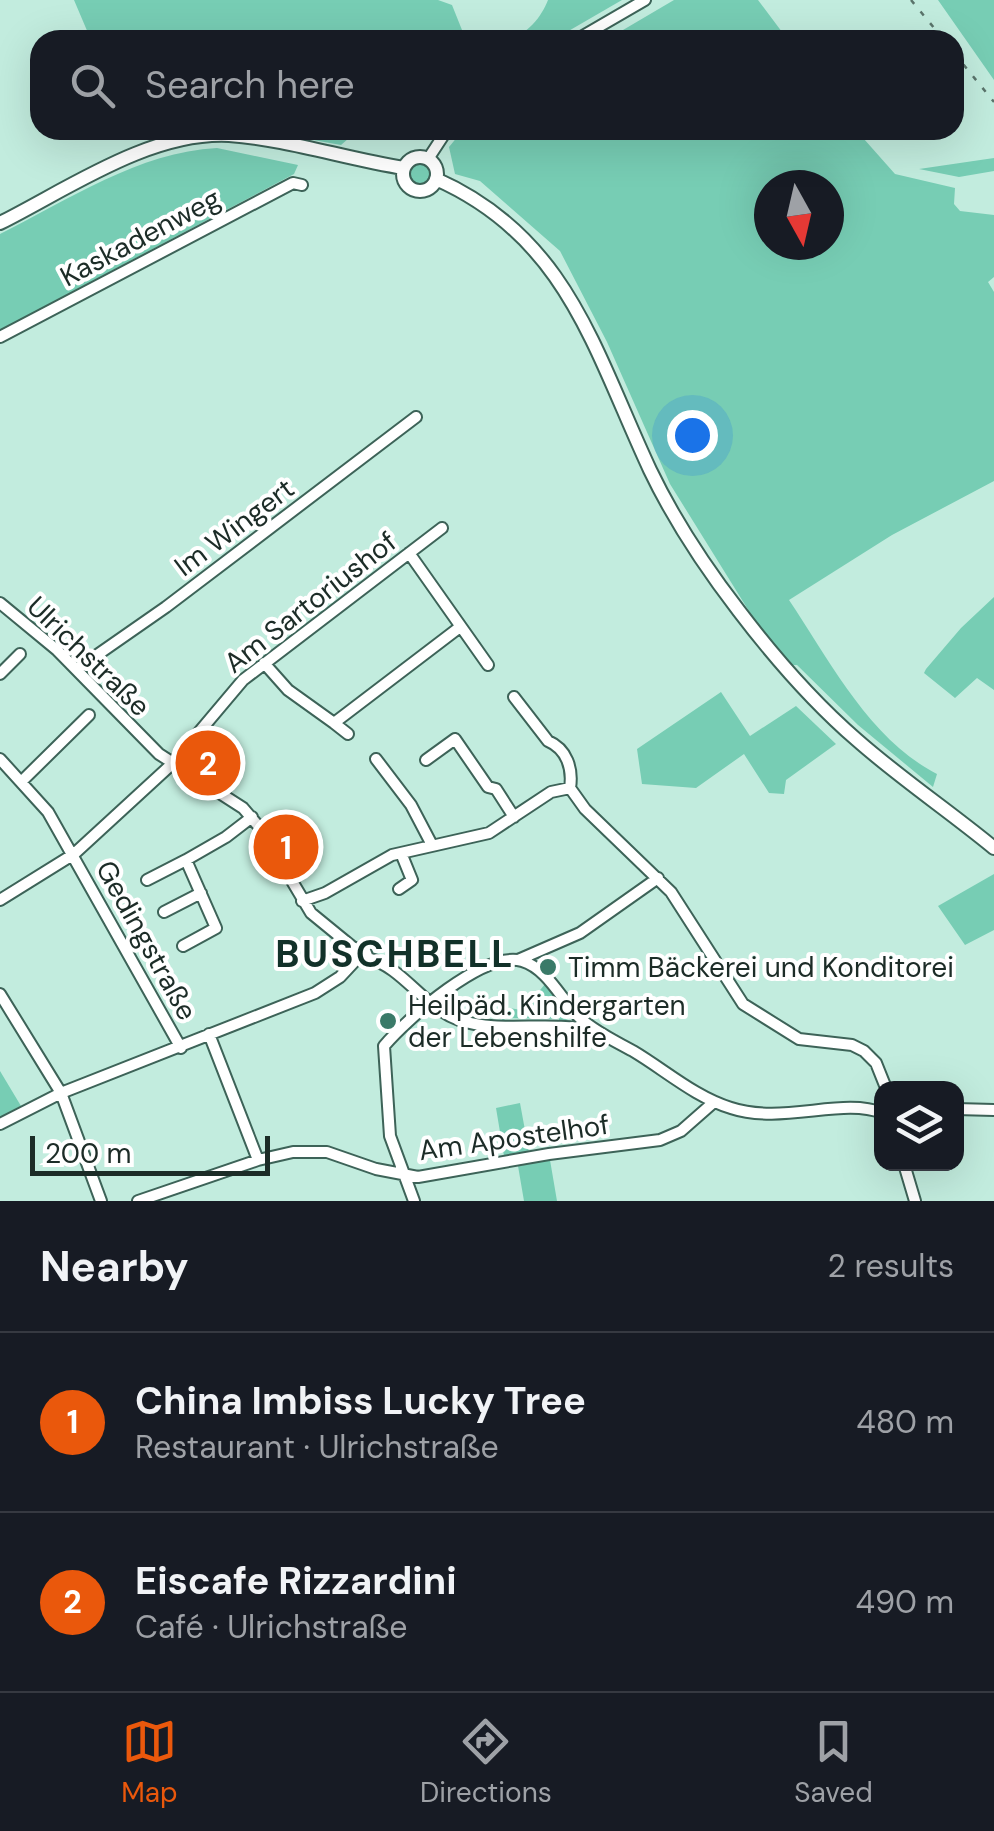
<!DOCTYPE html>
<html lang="en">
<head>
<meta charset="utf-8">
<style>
  :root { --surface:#171b24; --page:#242831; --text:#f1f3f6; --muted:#9ea1a6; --line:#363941; --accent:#ea580c }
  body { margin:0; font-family:"DM Sans",sans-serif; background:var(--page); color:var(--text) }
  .controls { position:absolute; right:30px; bottom:30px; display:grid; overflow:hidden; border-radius:20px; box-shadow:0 10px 40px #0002 }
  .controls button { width:90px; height:90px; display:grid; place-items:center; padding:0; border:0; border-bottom:2px solid var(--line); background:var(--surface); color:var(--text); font:50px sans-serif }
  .compass { position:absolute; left:754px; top:170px; width:90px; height:90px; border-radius:50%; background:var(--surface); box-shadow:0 10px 40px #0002; rotate:172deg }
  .scale { position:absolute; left:30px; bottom:25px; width:240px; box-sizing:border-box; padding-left:10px; border:5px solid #1c2c27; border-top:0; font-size:28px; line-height:35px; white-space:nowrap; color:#1c2c27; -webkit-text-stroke:8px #fff; paint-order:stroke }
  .you { position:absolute; left:692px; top:435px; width:35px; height:35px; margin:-25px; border:8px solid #fff; border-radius:50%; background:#1a73e8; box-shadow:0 0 0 15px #1a73e833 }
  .badge { display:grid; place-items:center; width:65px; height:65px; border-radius:50%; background:var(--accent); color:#fff; font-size:32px; font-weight:700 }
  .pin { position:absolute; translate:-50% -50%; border:5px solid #fff; box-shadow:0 2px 10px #0006 }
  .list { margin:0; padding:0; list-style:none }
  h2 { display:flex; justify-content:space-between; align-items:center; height:130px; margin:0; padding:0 40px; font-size:42px }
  h2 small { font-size:32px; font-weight:400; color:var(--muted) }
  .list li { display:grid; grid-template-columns:65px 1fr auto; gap:30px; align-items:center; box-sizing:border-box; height:180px; padding:0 40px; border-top:2px solid var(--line) }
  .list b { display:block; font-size:38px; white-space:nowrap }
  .list p { margin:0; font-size:32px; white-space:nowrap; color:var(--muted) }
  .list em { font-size:32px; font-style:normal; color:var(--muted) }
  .icon { flex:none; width:55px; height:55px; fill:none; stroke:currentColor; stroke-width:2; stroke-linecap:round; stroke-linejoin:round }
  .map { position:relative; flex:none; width:994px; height:1201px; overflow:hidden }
  .search { position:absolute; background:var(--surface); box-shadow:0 10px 40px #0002; left:30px; right:30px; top:30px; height:110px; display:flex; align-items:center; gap:25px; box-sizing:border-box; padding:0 35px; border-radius:30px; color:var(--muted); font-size:38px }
  .sheet { height:490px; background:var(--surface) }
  nav { display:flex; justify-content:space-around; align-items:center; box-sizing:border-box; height:140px; border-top:2px solid var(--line); background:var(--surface); font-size:28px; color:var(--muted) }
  nav a { display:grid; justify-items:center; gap:5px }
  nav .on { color:var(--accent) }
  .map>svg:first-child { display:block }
  .green { fill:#77cdb4; fill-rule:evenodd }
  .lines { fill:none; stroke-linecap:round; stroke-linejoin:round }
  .minor-casing { stroke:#3d6358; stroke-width:14 }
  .tertiary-casing { stroke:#3d6358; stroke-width:16 }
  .minor { stroke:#fff; stroke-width:10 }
  .tertiary { stroke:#fff; stroke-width:12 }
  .rail { stroke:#5a746b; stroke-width:2.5; stroke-dasharray:5 10; stroke-linecap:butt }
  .poi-dot { fill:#3a7a68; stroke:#fff; stroke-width:4 }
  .labels { text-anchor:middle; stroke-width:8; stroke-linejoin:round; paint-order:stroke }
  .street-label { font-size:28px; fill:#1c2c27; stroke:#fff }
  .poi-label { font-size:28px; fill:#1c2c27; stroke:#fff; text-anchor:start }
  .district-label { font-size:38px; font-weight:bold; letter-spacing:2.5px; fill:#123129; stroke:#fff }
</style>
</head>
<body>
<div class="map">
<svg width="994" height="1201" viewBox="0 0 994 1201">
  <rect width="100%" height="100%" fill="#c2ecde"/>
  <path class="green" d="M74,0H438L452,5L466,40H91Z
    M548,0H622L553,40H506C526,36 541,18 548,0Z
    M674,0H758L788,40H606Z
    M938,0H994V80Z
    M258,130H365L356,132L341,145Z
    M463,130H856L895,174L955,188L954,204L960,211L994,215V277L988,282L994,292V481L892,535L789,600C830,661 869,739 937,774L933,787L858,725L797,665H791L757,624L670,484L607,342L560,251L480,181L455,174L449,147ZM769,185H829V245H769Z
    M217,148L298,165L294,174L0,330V234C68,200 139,152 217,148Z
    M994,158V171L959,177L919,169Z
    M409 173a11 11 0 1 1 22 0a11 11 0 1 1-22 0Z
    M994,597V690L977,678L955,698L924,673L926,669L961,628Z
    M721,692L750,736L796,706L836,744L786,780L784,794L769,793L744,754L696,788L642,784L637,749Z
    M994,874V930L965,945L938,906Z
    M545,984L568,1010V1019L559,1023V1019L506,1018L502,1022L503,1007L527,1011L528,999L532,1000Z
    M0,1071L21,1106L0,1117Z
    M520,1103L529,1152L504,1156L496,1108Z
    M550,1160L557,1201H524L518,1166Z"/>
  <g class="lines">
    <defs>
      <path id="minor" d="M576,40L645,0
        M428,159L447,130
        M0,337L293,183L302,185
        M409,553L488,665
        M0,603L57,650L159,754L243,808L261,829L311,913L355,949L364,948L368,958
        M264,663L288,690L334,723L460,627
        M77,669L166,607L416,417
        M0,674L20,654
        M514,697L548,741C567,749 573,769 570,788
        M334,723L348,734
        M0,759L48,812L181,1048
        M376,759L411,805L432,845
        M426,760L455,739L488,787L496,789L514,817
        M22,781L89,715
        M147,880L186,860
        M399,889L412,880L401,853
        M0,900L74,854L173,763L243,680L442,528
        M302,901L325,893L392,855L489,833L551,792L570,788L585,809L671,892L743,1004L799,1039L852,1045L864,1051L876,1063L886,1088
        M164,912L201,893
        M183,946L216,928L186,860L226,837L252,817
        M368,958C404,968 423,1007 459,1020C501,1034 549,1020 592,1031
        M518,960L580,933L658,878
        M0,994L61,1093L101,1201
        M209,1034L258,1160
        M956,1109L994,1110
        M0,1124L61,1093L315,993L340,977L354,962
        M904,1164L915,1201
        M138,1201L258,1160L293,1152H327L376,1169L418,1177L549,1154L660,1140L681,1131L714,1102
        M414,1201L390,1136L384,1046C407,1019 484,950 522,961C549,969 562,1002 581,1019C597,1033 615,1041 633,1051C665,1070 695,1097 731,1108C782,1125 843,1097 882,1113"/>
      <path id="tertiary" d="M403 174a17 17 0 1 1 34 0a17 17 0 1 1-34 0Z
        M436,179C567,237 594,350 650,470C674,520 705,567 739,611C774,657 813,702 857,740C900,778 949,811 994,848
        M0,223C68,189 150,131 229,135C287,139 346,159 404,168"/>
    </defs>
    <use href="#minor" class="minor-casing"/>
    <use href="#tertiary" class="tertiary-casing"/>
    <use href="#minor" class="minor"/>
    <use href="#tertiary" class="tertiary"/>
    <path class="rail" d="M911,0L944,40
      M954,53L994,102"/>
  </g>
  <g class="poi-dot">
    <circle cx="548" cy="967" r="10"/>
    <circle cx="388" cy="1021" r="10"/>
  </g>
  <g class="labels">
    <g class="street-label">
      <text transform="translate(140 237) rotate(-28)" y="10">Kaskadenweg</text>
      <text transform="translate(234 527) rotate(-37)" y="10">Im Wingert</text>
      <text transform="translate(310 602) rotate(-38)" y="10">Am Sartoriushof</text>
      <text transform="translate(89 656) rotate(44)" y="10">Ulrichstraße</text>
      <text transform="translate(147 940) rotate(61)" y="10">Gedingstraße</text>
      <text transform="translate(514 1137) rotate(-8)" y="10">Am Apostelhof</text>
    </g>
    <g class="poi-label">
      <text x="568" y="977">Timm Bäckerei und Konditorei</text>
      <text x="408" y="1015">Heilpäd. Kindergarten<tspan x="408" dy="32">der Lebenshilfe</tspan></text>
    </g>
    <g class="district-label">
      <text x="395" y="967">BUSCHBELL</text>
    </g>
  </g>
</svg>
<div class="controls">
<button><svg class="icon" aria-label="layers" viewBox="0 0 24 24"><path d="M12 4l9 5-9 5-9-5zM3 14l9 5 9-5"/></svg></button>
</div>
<svg class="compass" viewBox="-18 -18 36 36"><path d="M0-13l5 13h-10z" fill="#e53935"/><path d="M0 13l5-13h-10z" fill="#9ea1a6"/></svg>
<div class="scale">200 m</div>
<div class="you"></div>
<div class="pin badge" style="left:286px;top:847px">1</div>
<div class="pin badge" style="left:208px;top:763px">2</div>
<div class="search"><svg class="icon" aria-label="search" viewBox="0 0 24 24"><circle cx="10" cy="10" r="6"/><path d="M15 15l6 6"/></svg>Search here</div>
</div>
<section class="sheet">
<h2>Nearby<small>2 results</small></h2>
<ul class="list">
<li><span class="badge">1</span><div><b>China Imbiss Lucky Tree</b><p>Restaurant · Ulrichstraße</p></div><em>480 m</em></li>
<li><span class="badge">2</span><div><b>Eiscafe Rizzardini</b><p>Café · Ulrichstraße</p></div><em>490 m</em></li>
</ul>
</section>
<nav>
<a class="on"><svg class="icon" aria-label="map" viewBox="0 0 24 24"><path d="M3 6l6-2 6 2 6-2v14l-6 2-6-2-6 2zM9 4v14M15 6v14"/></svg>Map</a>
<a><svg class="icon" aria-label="directions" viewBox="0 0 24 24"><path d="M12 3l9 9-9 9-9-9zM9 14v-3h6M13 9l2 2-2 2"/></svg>Directions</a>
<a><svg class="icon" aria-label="saved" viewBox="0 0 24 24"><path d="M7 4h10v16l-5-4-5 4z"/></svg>Saved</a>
</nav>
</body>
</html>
